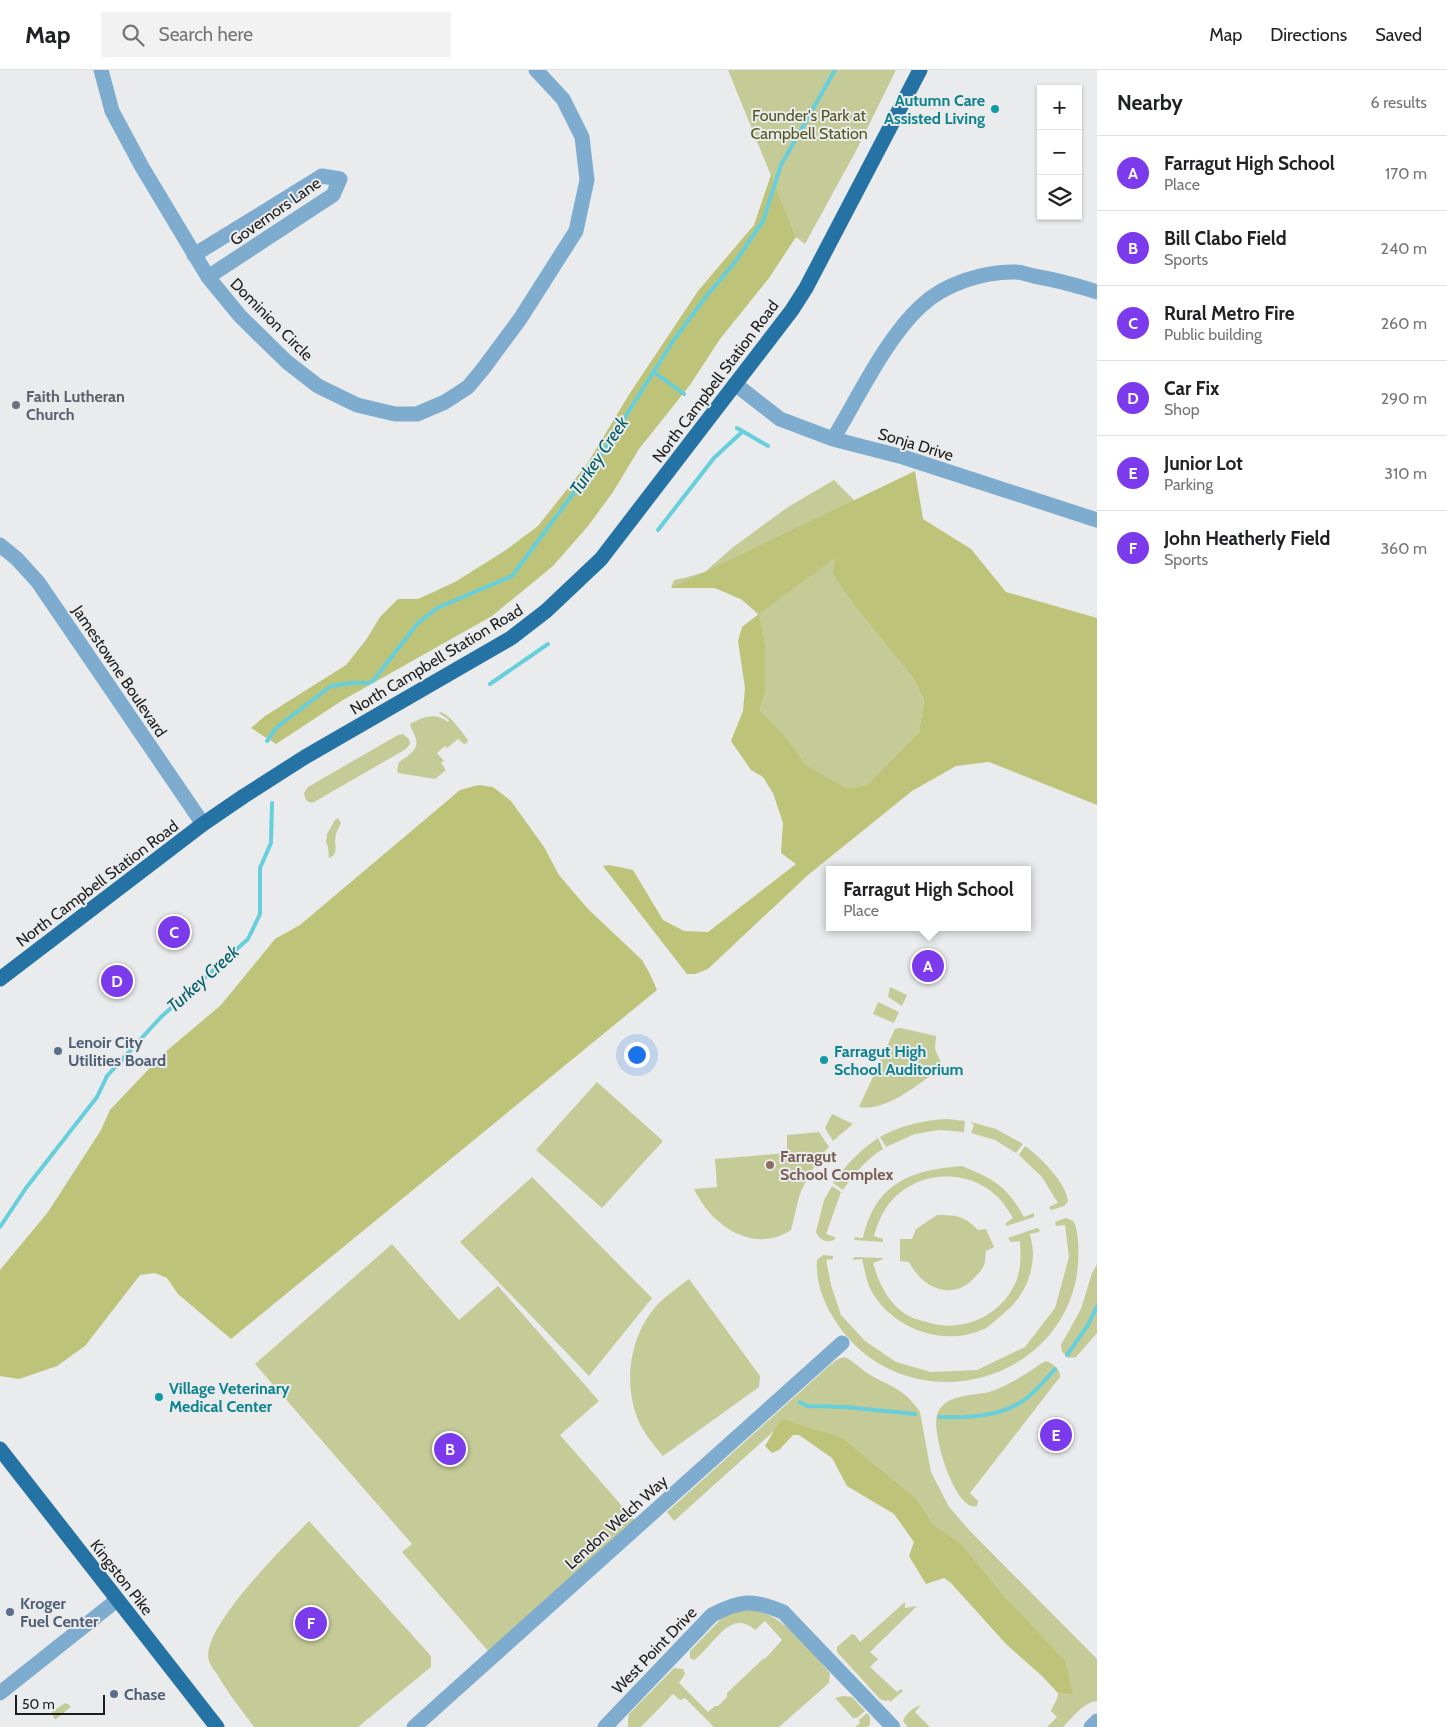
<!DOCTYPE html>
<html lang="en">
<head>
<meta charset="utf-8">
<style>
  :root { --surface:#fff; --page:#f2f2f2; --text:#202124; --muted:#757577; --line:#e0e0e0; --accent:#7c3aed }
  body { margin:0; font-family:Cabin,sans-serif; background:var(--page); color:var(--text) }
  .controls { position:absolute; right:15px; top:15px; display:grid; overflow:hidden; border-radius:0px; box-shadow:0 1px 4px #0004 }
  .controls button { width:45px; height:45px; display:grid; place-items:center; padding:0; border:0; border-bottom:1px solid var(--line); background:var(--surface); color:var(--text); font:25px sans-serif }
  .scale { position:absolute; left:15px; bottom:12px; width:90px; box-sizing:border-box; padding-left:5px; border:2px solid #1d1d1d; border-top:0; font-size:14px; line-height:18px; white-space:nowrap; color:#1d1d1d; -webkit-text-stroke:4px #eaebec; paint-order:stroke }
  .you { position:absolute; left:636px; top:984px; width:18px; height:18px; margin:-12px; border:4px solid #fff; border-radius:50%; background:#1a73e8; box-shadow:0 0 0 8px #1a73e833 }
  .badge { display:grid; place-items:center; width:32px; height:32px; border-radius:50%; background:var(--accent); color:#fff; font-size:16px; font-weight:700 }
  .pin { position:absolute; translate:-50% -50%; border:2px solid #fff; box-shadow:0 1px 5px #0006 }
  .popup { position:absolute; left:826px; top:796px; width:205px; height:65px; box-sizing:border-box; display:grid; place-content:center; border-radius:0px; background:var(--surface); filter:drop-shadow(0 1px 4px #0005); font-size:16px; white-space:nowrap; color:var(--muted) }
  .popup b { font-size:19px; color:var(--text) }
  .popup::after { content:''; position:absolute; left:50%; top:100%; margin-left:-10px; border:10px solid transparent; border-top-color:var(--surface) }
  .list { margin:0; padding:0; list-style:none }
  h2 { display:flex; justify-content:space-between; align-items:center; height:65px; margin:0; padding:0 20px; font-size:21px }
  h2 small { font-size:16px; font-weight:400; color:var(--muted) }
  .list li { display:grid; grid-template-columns:32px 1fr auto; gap:15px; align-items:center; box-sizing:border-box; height:75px; padding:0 20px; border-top:1px solid var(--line) }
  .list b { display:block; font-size:19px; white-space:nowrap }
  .list p { margin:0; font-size:16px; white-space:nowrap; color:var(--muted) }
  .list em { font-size:16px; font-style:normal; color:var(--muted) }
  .icon { flex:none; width:28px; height:28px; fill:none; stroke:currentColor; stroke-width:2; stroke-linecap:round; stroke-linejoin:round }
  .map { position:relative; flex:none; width:1097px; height:1657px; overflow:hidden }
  header { display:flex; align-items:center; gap:30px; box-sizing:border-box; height:70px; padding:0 25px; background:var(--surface); border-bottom:1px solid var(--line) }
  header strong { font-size:24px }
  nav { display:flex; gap:28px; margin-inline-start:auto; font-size:18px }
  .search { width:350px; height:45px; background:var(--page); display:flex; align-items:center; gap:12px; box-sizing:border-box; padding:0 18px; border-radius:0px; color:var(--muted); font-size:19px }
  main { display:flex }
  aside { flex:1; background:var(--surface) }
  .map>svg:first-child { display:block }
  .green { fill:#c5cb97 }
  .forest { fill:#bdc479; fill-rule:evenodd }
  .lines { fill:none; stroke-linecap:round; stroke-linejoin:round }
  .stream { stroke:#67cfdc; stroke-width:4 }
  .minor { stroke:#7eaccf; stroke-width:15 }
  .major { stroke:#2573a5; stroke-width:15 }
  .culture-dot { fill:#0f9aa8; stroke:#eaebec; stroke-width:2 }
  .worship-dot { fill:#6b7280; stroke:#eaebec; stroke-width:2 }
  .service-dot { fill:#5c6f8a; stroke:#eaebec; stroke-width:2 }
  .education-dot { fill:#8d6e63; stroke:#eaebec; stroke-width:2 }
  .labels { text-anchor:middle; stroke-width:4; stroke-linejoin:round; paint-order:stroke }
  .culture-label { font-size:16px; font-weight:bold; fill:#0d838f; stroke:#eaebec; text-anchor:start }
  .park-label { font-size:16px; fill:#52561f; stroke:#eaebec }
  .street-label { font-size:16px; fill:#1d1d1d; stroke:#eaebec }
  .worship-label { font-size:16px; font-weight:bold; fill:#5b616d; stroke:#eaebec; text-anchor:start }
  .service-label { font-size:16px; font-weight:bold; fill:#4e5e75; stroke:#eaebec; text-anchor:start }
  .education-label { font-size:16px; font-weight:bold; fill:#785e54; stroke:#eaebec; text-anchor:start }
  .water-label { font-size:18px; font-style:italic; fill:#005f69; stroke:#eaebec }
</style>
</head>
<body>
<header>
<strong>Map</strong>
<div class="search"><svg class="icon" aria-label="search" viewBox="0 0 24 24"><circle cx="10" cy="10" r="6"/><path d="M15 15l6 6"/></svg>Search here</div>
<nav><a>Map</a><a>Directions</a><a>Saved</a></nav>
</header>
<main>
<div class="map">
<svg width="1097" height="1657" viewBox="0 0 1097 1657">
  <rect width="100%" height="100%" fill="#eaebec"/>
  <path class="green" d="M728,0H896L857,79L805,174L796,167Z
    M834,410L872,448L857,539L913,608L924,630L919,662L867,715L846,720L806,695L787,668L760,640L765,624V573L758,544L741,529L715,518H671L674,510L684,508L705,502L732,478L788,437Z
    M441,642C452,647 460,660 468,670L467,673L464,674L458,669L447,678L445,676L437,683L444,691L441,693L446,700L435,709L398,703L397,701L399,692C408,686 421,679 415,666C413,661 411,659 410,654C423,647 435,642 448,652L449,650L439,643Z
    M403,664L409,669L410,674L406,679L314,732C308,734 305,730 304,723L308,717L398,665Z
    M338,748L341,753C340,756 337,760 336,764C333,773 340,784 329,788L328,777L326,772L327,764L335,750Z
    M890,917L907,925L902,936L888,927Z
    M878,932L899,942L894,953L873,944Z
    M901,958L936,966L935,979L943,997C920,1012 888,1042 859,1037L895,959Z
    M597,1012L663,1071L602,1138L536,1080Z
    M832,1044L853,1054L833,1071L825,1058Z
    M948,1049L965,1051L964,1062L939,1060L915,1064L886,1077L880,1067C902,1055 924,1050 948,1049Z
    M971,1052L996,1059L1023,1074L1016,1083L995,1070L971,1063L974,1056Z
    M819,1062L829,1077L820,1086L802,1119L799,1127L791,1160C753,1185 711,1155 694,1119L717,1117L715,1089L787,1083V1065Z
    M878,1068L883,1079C866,1089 854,1104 843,1120L833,1113C846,1095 859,1081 878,1068Z
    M1025,1076C1040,1087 1067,1113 1068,1132L1064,1136L1051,1140L1049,1137L1058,1133L1042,1107L1019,1085Z
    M962,1096C995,1110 1006,1115 1024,1147L1034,1143V1147L1006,1156V1153L1013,1148C1007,1138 1001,1129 992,1122C961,1097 912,1103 888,1135C881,1145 877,1155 874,1166L883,1169V1172L854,1170L855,1167L863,1168C876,1113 910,1100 962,1096Z
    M532,1107L652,1228L589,1306L460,1172Z
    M832,1116L841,1122L826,1164L835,1167V1169C828,1174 819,1170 816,1162L824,1130Z
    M937,1145C956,1145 965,1146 978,1160L986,1159L994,1177L986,1181C985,1186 986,1193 983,1197C982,1200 978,1204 976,1206C953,1233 922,1218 909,1192L900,1191V1169H912L916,1159Z
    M1066,1148L1073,1151L1075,1154C1080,1172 1079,1191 1076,1210C1053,1317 912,1348 844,1263C828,1243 815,1217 817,1190L823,1185L833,1186V1189L826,1190L831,1215L841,1245L865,1271L896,1292L931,1302L977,1300L1025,1277L1055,1238L1069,1187L1065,1155L1056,1156L1055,1152Z
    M1037,1158L1040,1160L1039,1162L1030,1164C1031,1170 1033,1177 1033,1183C1033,1206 1022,1229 1004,1243C998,1248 992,1254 986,1258C946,1278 894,1260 872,1222C866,1212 865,1200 862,1189L853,1190L854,1187H856L883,1188V1189L873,1193C878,1210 885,1227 899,1239C907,1247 919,1250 930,1253C965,1263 1004,1244 1017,1209C1021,1197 1021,1184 1020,1171L1011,1172L1008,1168Z
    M392,1174L459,1250L498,1216L599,1331L560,1365L636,1452L489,1582L402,1482L412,1474L255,1294Z
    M1097,1194V1263L1076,1287L1069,1288L1062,1282L1061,1275L1081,1239L1092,1203Z
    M689,1209L760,1306L759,1317L663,1386C654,1375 645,1365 639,1352C622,1313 630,1263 659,1233C668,1224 679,1217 689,1209Z
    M844,1287C852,1290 860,1298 867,1303C890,1317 903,1317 920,1342L931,1402L949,1437L970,1461L1097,1589V1631C1084,1632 1072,1648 1063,1657H1047L1057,1647L1051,1641C1054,1633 1057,1632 1058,1623L1073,1625L1006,1528L961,1473L933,1454L917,1429L843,1368L774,1361L674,1451L667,1442L830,1295L838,1289Z
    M1046,1291C1053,1293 1061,1300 1060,1307L970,1423L978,1431L977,1436C955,1443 929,1358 938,1342C947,1324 972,1326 989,1322C1002,1318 1016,1310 1027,1303C1034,1299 1039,1294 1046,1291Z
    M309,1451L431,1586V1597L358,1657H254C241,1639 227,1622 217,1604C214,1600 210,1595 209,1591C199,1559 287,1474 309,1451Z
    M905,1532V1538L917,1536L870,1582L878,1589L870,1597L897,1622L901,1619L903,1621L890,1632L889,1630L885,1631L880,1629L837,1582V1577L852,1564L855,1565L860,1572Z
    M747,1539C781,1541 809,1578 830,1603L829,1613L779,1657H714L685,1628L680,1630L673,1624L641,1657H628V1649L629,1644L674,1598L683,1599L685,1604L679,1613L708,1642L715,1636H718L727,1627V1623L764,1588L765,1589L782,1570L765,1551L755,1560C730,1537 713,1577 694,1590L690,1588V1581L723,1547Z
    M843,1626L852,1627L865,1641L857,1648L856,1647L854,1649L835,1628Z
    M65,1633L68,1634L71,1637L56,1649H54L52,1642Z
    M921,1635L915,1642L930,1657H908L903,1651C905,1644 914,1637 921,1635Z
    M867,1643L870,1647V1655L867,1657H855L860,1653L859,1650Z"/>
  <path class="forest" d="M771,105L796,167L769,208L720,269L690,315L639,379L613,422L588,456L553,496L492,546L343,630L276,674L251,658L265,646L346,595L366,570L380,547L398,529H418L455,512L506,480L538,456L587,394L630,323L698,221L754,155Z
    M915,401L923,449L971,479L1006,522L1097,548V735L989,692L956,696L912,721L808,805L708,899L695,904H687L603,796L609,795L633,800L663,850L684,861L708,862L796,794L781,783L783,753L773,723L763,707L751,700L731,671L743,641L745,618L738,571L742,557L759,544L741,529L715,518H671ZM835,488L833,504L857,539L913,608L924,630L919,662L867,715L847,719L806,695L787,668L760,640L765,624V573L759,544Z
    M478,715L493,717L511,731L544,777L559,805L588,839L642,890L650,904L657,920L231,1269L178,1224L167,1208L155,1203L140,1205L85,1276L57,1296L19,1309L0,1306V1200L48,1142L101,1060L110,1040L163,984L221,935L275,869L300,855L460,720Z
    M785,1350L843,1368L917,1429L933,1454L961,1473L1006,1528L1065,1591L1073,1625L1058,1623L1042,1606L1006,1574L951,1513L944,1508L926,1514L909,1486L914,1472L894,1444L847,1416L832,1388L799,1365H793L779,1380L772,1383L765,1376L780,1351Z"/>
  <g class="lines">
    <path class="stream" d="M654,302L684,324
      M737,358L768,376
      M658,460L714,388L742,362
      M490,614L548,574
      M267,671L277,657L331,616L353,613H368L373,611L417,554L437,538L512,506L598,390L673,271L704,229L735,192L763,151L781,95L835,0
      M0,1157L26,1118L97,1027L107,1006L161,947L248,869L260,844V798L271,773L272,733
      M1067,1285L1088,1255L1097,1236
      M800,1332L807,1336L845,1337L915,1344
      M939,1347C969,1348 1004,1347 1028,1327C1038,1319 1047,1308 1055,1299"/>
    <path class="minor" d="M101,0L112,41L142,97L208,207L240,246L287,292L318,316L357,335L395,344H417L445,332L468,317L483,299L520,249L576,161L587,110L582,67L563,29L536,0
      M194,185L322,106L340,109L333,125L208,207
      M735,314L780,349L833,369L903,387L1097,450
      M833,369C858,328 886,268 921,236C944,214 984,201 1016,202C1022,202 1028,205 1034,206C1056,210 1076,215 1097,222
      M0,475L17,489L38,512L203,754
      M0,1623L117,1530
      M414,1657L842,1273
      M605,1657L712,1545C741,1530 753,1529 783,1542L893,1657
      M1091,1657L1097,1651"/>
    <path class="major" d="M0,909L203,754L244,726L305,687L511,568L546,541L601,489L792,240L806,218L920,0
      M0,1379L217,1657"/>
  </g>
  <g class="culture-dot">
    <circle cx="995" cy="39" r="5"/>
    <circle cx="824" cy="990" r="5"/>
    <circle cx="159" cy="1327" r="5"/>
  </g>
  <circle class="worship-dot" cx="16" cy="335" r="5"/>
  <g class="service-dot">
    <circle cx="58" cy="981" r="5"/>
    <circle cx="10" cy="1542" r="5"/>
    <circle cx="114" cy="1624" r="5"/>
  </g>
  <circle class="education-dot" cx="770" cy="1095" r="5"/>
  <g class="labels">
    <g class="culture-label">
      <text x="985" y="36" text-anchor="end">Autumn Care<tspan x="985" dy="18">Assisted Living</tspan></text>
      <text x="834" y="987">Farragut High<tspan x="834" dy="18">School Auditorium</tspan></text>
      <text x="169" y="1324">Village Veterinary<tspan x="169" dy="18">Medical Center</tspan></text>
    </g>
    <g class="park-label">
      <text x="809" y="51">Founder's Park at<tspan x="809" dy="18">Campbell Station</tspan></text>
    </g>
    <g class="street-label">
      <text transform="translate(275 141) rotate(-35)" y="6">Governors Lane</text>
      <text transform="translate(272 249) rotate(45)" y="6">Dominion Circle</text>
      <text transform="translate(715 311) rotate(-53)" y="6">North Campbell Station Road</text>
      <text transform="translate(916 374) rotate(17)" y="6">Sonja Drive</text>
      <text transform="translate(436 589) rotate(-31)" y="6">North Campbell Station Road</text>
      <text transform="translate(120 601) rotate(56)" y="6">Jamestowne Boulevard</text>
      <text transform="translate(97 813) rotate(-37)" y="6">North Campbell Station Road</text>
      <text transform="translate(616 1452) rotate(-42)" y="6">Lendon Welch Way</text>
      <text transform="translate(122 1507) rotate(52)" y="6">Kingston Pike</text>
      <text transform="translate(654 1580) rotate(-46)" y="6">West Point Drive</text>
    </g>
    <g class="worship-label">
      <text x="26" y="332">Faith Lutheran<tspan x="26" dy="18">Church</tspan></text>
    </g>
    <g class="service-label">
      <text x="68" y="978">Lenoir City<tspan x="68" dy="18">Utilities Board</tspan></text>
      <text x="20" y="1539">Kroger<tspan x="20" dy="18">Fuel Center</tspan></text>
      <text x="124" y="1630">Chase</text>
    </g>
    <g class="education-label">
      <text x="780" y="1092">Farragut<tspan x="780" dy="18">School Complex</tspan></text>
    </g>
    <g class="water-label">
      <text transform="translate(599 386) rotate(-56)" y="6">Turkey Creek</text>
      <text transform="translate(203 909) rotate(-42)" y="6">Turkey Creek</text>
    </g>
  </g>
</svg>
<div class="controls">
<button>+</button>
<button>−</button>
<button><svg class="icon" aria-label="layers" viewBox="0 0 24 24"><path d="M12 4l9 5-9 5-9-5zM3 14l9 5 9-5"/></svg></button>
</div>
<div class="scale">50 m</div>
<div class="you"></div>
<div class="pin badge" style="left:928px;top:896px">A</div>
<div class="popup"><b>Farragut High School</b>Place</div>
<div class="pin badge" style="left:450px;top:1379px">B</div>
<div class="pin badge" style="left:174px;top:862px">C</div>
<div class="pin badge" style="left:117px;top:911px">D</div>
<div class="pin badge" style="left:1056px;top:1365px">E</div>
<div class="pin badge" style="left:311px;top:1553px">F</div>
</div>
<aside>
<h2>Nearby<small>6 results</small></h2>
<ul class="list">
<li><span class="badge">A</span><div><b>Farragut High School</b><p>Place</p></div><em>170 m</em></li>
<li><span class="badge">B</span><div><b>Bill Clabo Field</b><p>Sports</p></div><em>240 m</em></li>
<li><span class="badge">C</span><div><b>Rural Metro Fire</b><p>Public building</p></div><em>260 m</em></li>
<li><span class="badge">D</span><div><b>Car Fix</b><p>Shop</p></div><em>290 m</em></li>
<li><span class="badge">E</span><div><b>Junior Lot</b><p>Parking</p></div><em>310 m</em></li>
<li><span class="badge">F</span><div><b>John Heatherly Field</b><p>Sports</p></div><em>360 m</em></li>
</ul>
</aside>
</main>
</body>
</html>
